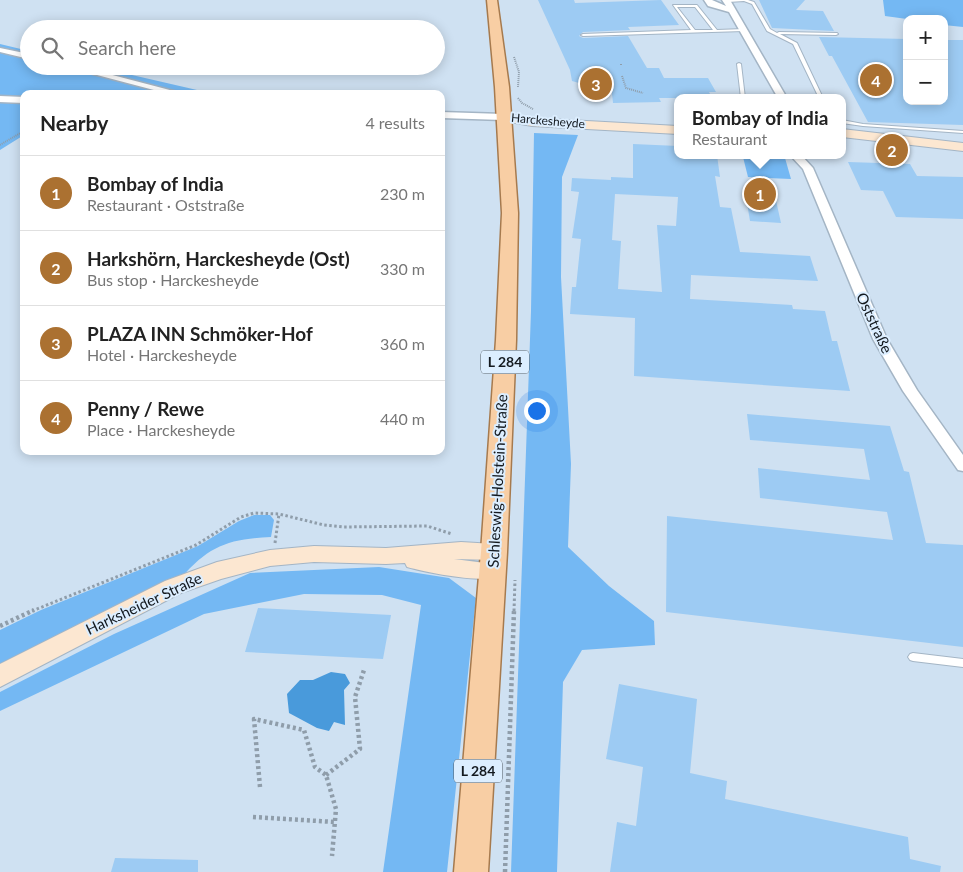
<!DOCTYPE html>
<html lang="en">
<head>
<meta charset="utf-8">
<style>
  :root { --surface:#fff; --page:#f2f2f2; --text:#222; --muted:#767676; --line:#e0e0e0; --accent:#ab7131 }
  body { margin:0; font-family:Lato,sans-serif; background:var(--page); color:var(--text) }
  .controls { position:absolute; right:15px; top:15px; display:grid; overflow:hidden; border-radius:10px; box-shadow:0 2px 12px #0003 }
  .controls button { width:45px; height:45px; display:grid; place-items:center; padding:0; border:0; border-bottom:1px solid var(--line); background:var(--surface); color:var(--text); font:25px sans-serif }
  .you { position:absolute; left:536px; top:410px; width:18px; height:18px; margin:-12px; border:4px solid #fff; border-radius:50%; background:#1a73e8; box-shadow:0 0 0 8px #1a73e833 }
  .badge { display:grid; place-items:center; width:32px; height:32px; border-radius:50%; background:var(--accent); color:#fff; font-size:16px; font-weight:700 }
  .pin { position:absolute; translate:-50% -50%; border:2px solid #fff; box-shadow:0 1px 5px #0006 }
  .popup { position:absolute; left:674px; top:94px; width:172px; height:65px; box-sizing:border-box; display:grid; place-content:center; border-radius:10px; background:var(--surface); filter:drop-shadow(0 1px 4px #0005); font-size:16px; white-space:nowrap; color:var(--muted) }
  .popup b { font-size:19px; color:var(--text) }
  .popup::after { content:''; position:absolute; left:50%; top:100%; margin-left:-10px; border:10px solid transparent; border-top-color:var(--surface) }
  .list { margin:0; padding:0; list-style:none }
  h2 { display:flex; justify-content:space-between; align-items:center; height:65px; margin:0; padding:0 20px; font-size:21px }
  h2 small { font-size:16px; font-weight:400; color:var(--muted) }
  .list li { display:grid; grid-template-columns:32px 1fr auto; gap:15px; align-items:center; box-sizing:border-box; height:75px; padding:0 20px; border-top:1px solid var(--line) }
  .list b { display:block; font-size:19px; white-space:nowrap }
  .list p { margin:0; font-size:16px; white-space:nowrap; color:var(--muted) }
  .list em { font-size:16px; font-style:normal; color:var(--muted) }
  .icon { flex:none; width:28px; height:28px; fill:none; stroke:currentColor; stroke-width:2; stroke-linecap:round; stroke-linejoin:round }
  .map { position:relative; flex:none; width:963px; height:872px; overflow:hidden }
  .search { position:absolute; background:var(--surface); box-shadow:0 2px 12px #0003; left:20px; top:20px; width:425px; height:55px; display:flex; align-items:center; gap:12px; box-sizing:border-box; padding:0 18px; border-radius:28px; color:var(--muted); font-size:19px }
  .panel { position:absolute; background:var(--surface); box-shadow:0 2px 12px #0003; left:20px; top:90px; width:425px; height:365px; border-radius:10px }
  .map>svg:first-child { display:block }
  .green { fill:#74b8f3 }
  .water { fill:#499adb }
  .building { fill:#9dcbf3; fill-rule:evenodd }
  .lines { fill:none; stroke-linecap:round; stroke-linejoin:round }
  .lane-casing { stroke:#a4b5c5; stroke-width:2 }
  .street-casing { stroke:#a4b5c5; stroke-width:3 }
  .secondary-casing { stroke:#a4b5c5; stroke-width:2 }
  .primary-casing { stroke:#a67a4e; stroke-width:3 }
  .path-far2 { stroke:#8f9daa; stroke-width:2; stroke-dasharray:1 1; stroke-linecap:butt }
  .path-far1 { stroke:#8f9daa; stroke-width:3; stroke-dasharray:2.5 2.5; stroke-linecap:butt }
  .path { stroke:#8f9daa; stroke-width:4.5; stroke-dasharray:3 3; stroke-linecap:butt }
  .lane { fill:#fff; fill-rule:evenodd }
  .street { fill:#fff; fill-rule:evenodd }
  .secondary { fill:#fce7d1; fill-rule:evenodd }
  .primary { fill:#f8cea4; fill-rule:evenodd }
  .labels { text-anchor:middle; stroke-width:4; stroke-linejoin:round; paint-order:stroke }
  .far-street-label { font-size:12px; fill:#141a20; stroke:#dceeff }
  .shield { fill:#dceeff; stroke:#505a63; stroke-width:1 }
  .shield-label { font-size:14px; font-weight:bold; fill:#141a20 }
  .street-label { font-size:15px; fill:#141a20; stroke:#dceeff }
</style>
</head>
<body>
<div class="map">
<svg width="963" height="872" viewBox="0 0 963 872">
  <rect width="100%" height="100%" fill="#cfe1f2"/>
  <path class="green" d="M883,0H963V27L944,25V19H907L885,16Z
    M0,44L29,51V66H93L210,93L24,94V135L0,150Z
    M534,133L578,135L562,177L561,277L571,464L568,547L609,586L654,621L655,645L582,650L563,682L557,872H511L531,311Z
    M743,157L785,158L791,179L748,177Z
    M254,515H270L274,520L271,537C228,539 209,546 181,578L0,670V630L41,610L198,546L239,521Z
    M379,567L449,578L476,598L447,872H383L421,605L382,595L304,594L204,614L0,711V692L114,634L250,573Z"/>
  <path class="water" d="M331,672L345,674L350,683L344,690L345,725L334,722L329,731L317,728L289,713L287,694L300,680H313Z"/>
  <path class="building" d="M538,0H574L575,3L661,0L679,25L628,27L630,30L583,32L579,36L583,38L628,36L647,68H659L664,78H708L716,92H709L712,98H659L661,102L613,103L611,85H586L572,81L570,70Z
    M759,0H805L796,10L823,11L834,31L772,28Z
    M819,37L907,39V101H944V40H963V125L868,122L832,56H829Z
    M633,144L678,146V155H717L720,177L715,176L720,207L731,208L740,252L810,256L818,281L691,275L690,299L792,305L793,309L825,311L832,341H837L850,391L634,376L635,318L570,314L572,287H576L581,239L572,238L579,192L571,191L572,178L611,180V177L633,178ZM615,194L678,197L676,226L657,225L662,292L618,289L621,241L612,240Z
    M848,162L910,164L917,176L963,177V219L896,217L883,191L861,190Z
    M744,185L773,187L781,223L750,221Z
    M747,414L890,426L904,471L909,472L926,543L963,545V647L666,612L667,516L893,540L887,512L760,498L758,468L870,480L864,449L750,440Z
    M258,608L391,615L383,659L245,652Z
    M619,684L697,699L690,773L727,781L725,799L908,837L910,859L941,866L940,872H610L617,822L636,826L643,767L606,759Z
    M115,858L198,860V872H111Z"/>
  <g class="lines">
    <defs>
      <path id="lane" d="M728,0H748L754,2L770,29L777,33L779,32L837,33L838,34L836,35L780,34L797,43L823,98H819L793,44L767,31L752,4L744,1L728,2L726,1Z
        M673,5H697L717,30L744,29L746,30L744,31L583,36L581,35L583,34L691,30ZM677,7H695L713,30H695Z
        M739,63L741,64L745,98H741L737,64Z
        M842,120L863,124L963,131V133L863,126L842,123Z
        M913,653L963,659V667L913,661L910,660L908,657L910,654Z"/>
      <path id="street" d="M704,0H712L726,6L722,0H730L787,98H778L729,12L708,6Z
        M0,48L29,54V59L0,52Z
        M63,66H78L185,94H169Z
        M0,96L24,97V103L0,102Z
        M441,112L503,114L508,117L503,120L441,118Z
        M790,155H801L813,168L887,339L917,390L963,455V471L958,470L903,391L873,339L803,169Z"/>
      <path id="secondary" d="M503,113L532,118L678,126V134L532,126L499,120L497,117L499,114Z
        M842,129L963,143V151L842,137Z
        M461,542L494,544L502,546L505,552L502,558L494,560L454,559L501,565L505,571L501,577C481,583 428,573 407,567L405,563L386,564L314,562L270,566L221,579L181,593L0,687V664L165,581L217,562L270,550L314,546L386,548Z"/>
      <path id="primary" d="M487,0H497L509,87L518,213L516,340L507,552L488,872H454L481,552L496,340L502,213L495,87Z"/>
    </defs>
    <use href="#lane" class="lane-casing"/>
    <use href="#street" class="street-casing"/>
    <use href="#secondary" class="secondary-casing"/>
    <use href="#primary" class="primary-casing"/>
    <path class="path-far2" d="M514,57L519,72L518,87
      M621,64V66
      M622,76L626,88L643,93
      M518,98L522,103L533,109
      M0,145L24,131"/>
    <path class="path-far1" d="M275,543L279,514
      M32,611L196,545L241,517L254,513L279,514L324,525L343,527L427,526L452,534
      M514,611L515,580"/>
    <path class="path" d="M0,626L34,610
      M326,775L360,749L355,697L364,670
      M260,787L254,719L304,730L315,767L326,775L336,809L332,856
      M253,817L335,822
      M505,872L514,610"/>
    <use href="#lane" class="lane"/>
    <use href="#street" class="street"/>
    <use href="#secondary" class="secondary"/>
    <use href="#primary" class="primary"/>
  </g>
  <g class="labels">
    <g class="far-street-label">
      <text transform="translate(548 121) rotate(5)" y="4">Harckesheyde</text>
    </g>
    <g class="shield">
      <rect x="481" y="350.5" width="48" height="23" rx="4"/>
      <rect x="454" y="759.5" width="48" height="23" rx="4"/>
    </g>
    <g class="shield-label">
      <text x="505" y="367">L 284</text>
      <text x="478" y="776">L 284</text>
    </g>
    <g class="street-label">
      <text transform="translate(874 323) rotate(65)" y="5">Oststraße</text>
      <text transform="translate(498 481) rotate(-87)" y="5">Schleswig-Holstein-Straße</text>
      <text transform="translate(144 604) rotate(-25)" y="5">Harksheider Straße</text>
    </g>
  </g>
</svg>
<div class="controls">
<button>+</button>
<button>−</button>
</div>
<div class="you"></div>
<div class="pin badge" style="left:760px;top:194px">1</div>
<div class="popup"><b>Bombay of India</b>Restaurant</div>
<div class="pin badge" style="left:892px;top:150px">2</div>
<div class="pin badge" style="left:596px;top:84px">3</div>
<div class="pin badge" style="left:876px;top:80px">4</div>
<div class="search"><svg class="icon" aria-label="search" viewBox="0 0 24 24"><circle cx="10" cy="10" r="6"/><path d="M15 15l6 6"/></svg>Search here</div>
<section class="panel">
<h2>Nearby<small>4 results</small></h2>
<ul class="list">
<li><span class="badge">1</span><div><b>Bombay of India</b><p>Restaurant · Oststraße</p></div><em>230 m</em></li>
<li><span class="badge">2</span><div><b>Harkshörn, Harckesheyde (Ost)</b><p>Bus stop · Harckesheyde</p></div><em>330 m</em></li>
<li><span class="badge">3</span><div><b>PLAZA INN Schmöker-Hof</b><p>Hotel · Harckesheyde</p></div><em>360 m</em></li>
<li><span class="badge">4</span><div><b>Penny / Rewe</b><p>Place · Harckesheyde</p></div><em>440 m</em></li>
</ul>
</section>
</div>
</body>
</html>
